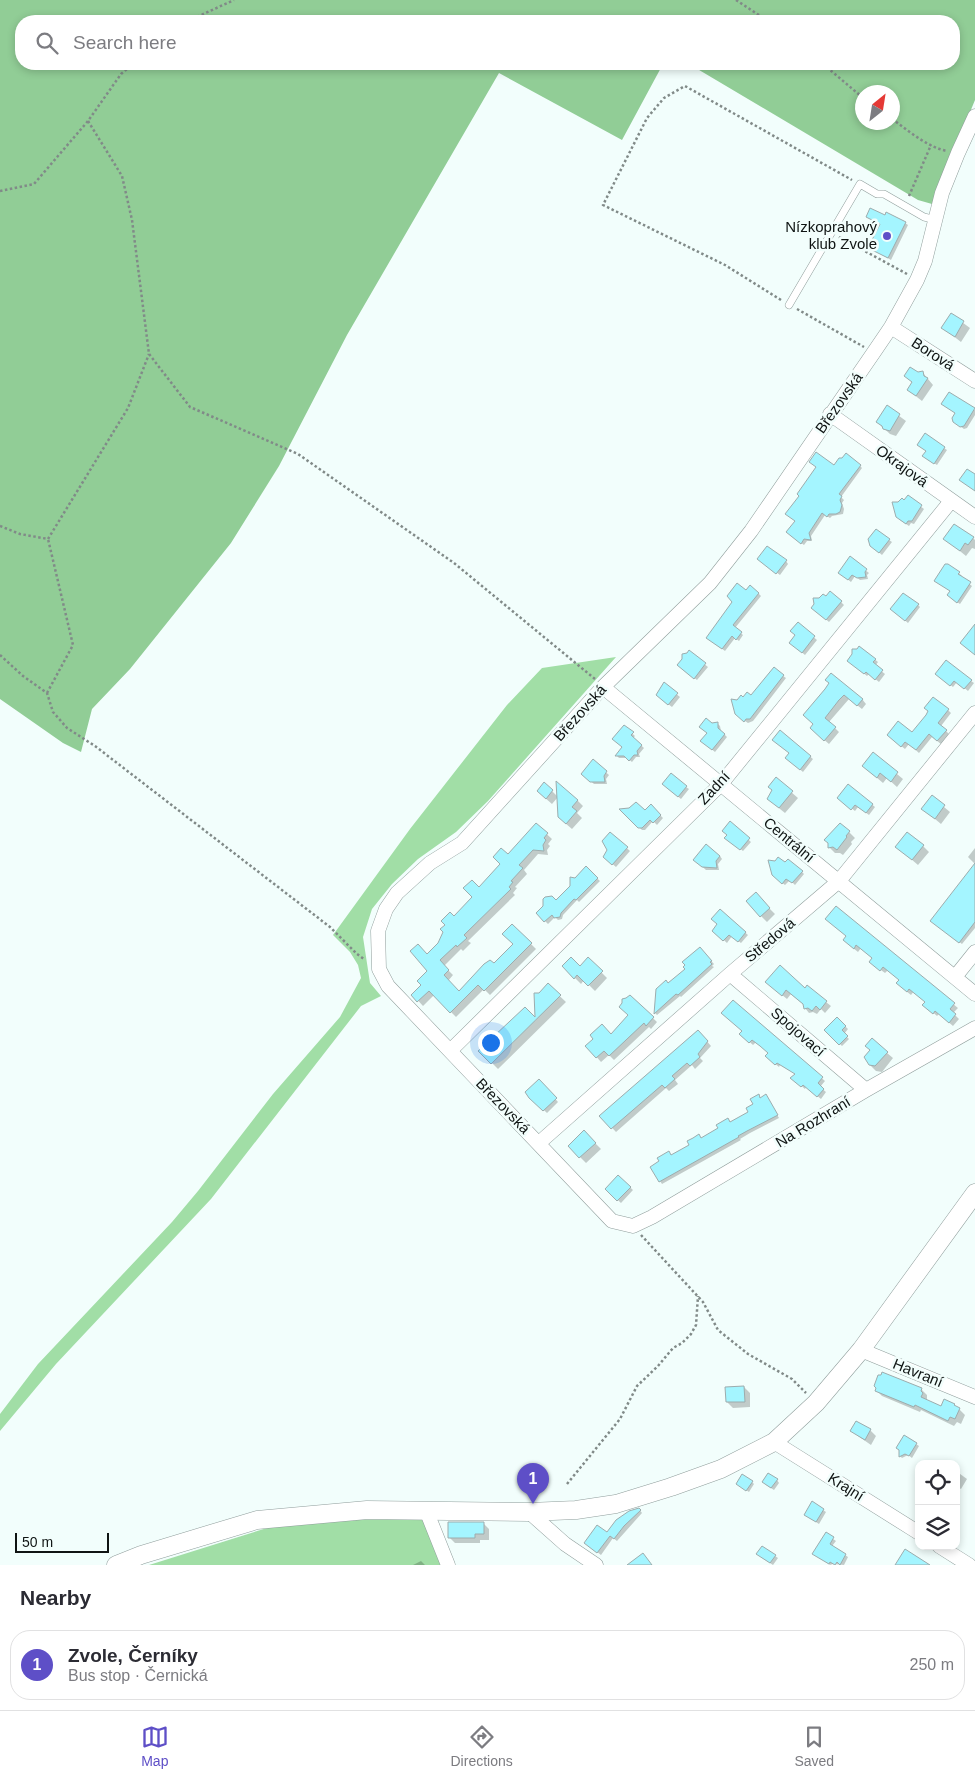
<!DOCTYPE html>
<html lang="en">
<head>
<meta charset="utf-8">
<style>
  :root { --surface:#fff; --page:#f2f2f3; --text:#2b2b33; --muted:#7c7c81; --line:#e1e1e2; --accent:#5e4fc7 }
  body { margin:0; font-family:Helvetica,sans-serif; background:var(--page); color:var(--text) }
  .controls { position:absolute; right:15px; bottom:15px; display:grid; overflow:hidden; border-radius:10px; box-shadow:0 2px 8px #0003 }
  .controls button { width:45px; height:45px; display:grid; place-items:center; padding:0; border:0; border-bottom:1px solid var(--line); background:var(--surface); color:var(--text); font:25px sans-serif }
  .compass { position:absolute; left:855px; top:85px; width:45px; height:45px; border-radius:50%; background:var(--surface); box-shadow:0 2px 8px #0003; rotate:30deg }
  .scale { position:absolute; left:15px; bottom:12px; width:94px; box-sizing:border-box; padding-left:5px; border:2px solid #0f1413; border-top:0; font-size:14px; line-height:18px; white-space:nowrap; color:#0f1413; -webkit-text-stroke:4px #f2fefc; paint-order:stroke }
  .you { position:absolute; left:490px; top:1042px; width:18px; height:18px; margin:-12px; border:4px solid #fff; border-radius:50%; background:#1a73e8; box-shadow:0 0 0 8px #1a73e833 }
  .badge { display:grid; place-items:center; width:32px; height:32px; border-radius:50%; background:var(--accent); color:#fff; font-size:16px; font-weight:700 }
  .pin { position:absolute; translate:-50% -41px; filter:drop-shadow(0 1px 2px #0008) }
  .pin::after { content:''; position:absolute; top:26px; width:18px; height:15px; background:inherit; clip-path:polygon(0 0,100% 0,50% 100%) }
  .list { margin:0; padding:0; list-style:none }
  h2 { display:flex; justify-content:space-between; align-items:center; height:65px; margin:0; padding:0 20px; font-size:21px }
  h2 small { font-size:16px; font-weight:400; color:var(--muted) }
  .list li { display:grid; grid-template-columns:32px 1fr auto; gap:15px; align-items:center; box-sizing:border-box; height:70px; margin:0 10px 10px; padding:0 10px; border:1px solid var(--line); border-radius:20px }
  .list b { display:block; font-size:19px; white-space:nowrap }
  .list p { margin:0; font-size:16px; white-space:nowrap; color:var(--muted) }
  .list em { font-size:16px; font-style:normal; color:var(--muted) }
  .icon { flex:none; width:28px; height:28px; fill:none; stroke:currentColor; stroke-width:2; stroke-linecap:round; stroke-linejoin:round }
  .map { position:relative; flex:none; width:975px; height:1565px; overflow:hidden }
  .search { position:absolute; background:var(--surface); box-shadow:0 2px 8px #0003; left:15px; right:15px; top:15px; height:55px; display:flex; align-items:center; gap:12px; box-sizing:border-box; padding:0 18px; border-radius:20px; color:var(--muted); font-size:19px }
  .sheet { height:145px; background:var(--surface) }
  nav { display:flex; justify-content:space-around; align-items:center; box-sizing:border-box; height:70px; border-top:1px solid var(--line); background:var(--surface); font-size:14px; color:var(--muted) }
  nav a { display:grid; justify-items:center; gap:2px }
  nav .on { color:var(--accent) }
  .map>svg:first-child { display:block }
  .green { fill:#a1dea6 }
  .forest { fill:#91cd96; fill-rule:evenodd }
  .shadow { fill:#0003 }
  .building { fill:#a4f5ff; stroke:#9dacad }
  .lines { fill:none; stroke-linecap:round; stroke-linejoin:round }
  .service-casing { stroke:#909e9c; stroke-width:8 }
  .minor-casing { stroke:#909e9c; stroke-width:15 }
  .tertiary-casing { stroke:#909e9c; stroke-width:19 }
  .path { stroke:#818a88; stroke-width:2.5; stroke-dasharray:2.5 2.5; stroke-linecap:butt }
  .service { stroke:#fff; stroke-width:7 }
  .minor { stroke:#fff; stroke-width:14 }
  .tertiary { stroke:#fff; stroke-width:18 }
  .poi-dot { fill:#5e4fc7; stroke:#f2fefc; stroke-width:2 }
  .labels { text-anchor:middle; stroke-width:5; stroke-linejoin:round; paint-order:stroke }
  .poi-label { font-size:15px; fill:#0f1413; stroke:#f2fefc; text-anchor:end }
  .street-label { font-size:15px; fill:#0f1413; stroke:#f2fefc }
</style>
</head>
<body>
<div class="map">
<svg width="975" height="1565" viewBox="0 0 975 1565">
  <rect width="100%" height="100%" fill="#f2fefc"/>
  <path class="green" d="M616,657L488,801L456,832L418,859L392,884L372,909L363,937L370,983L381,996L361,1006L211,1199L56,1364L0,1431V1414L38,1364L172,1222L198,1191L273,1094L340,1017L361,978L358,965L350,952L333,935L410,829L507,705L542,668Z
    M424,1518L444,1565H149L267,1528L353,1519Z"/>
  <path class="forest" d="M0,0H975V100L932,204L918,200L689,64H954V21H21V64H663L622,140L499,73L347,335L279,466L231,543L130,669L92,709L81,752L63,743L0,699ZM862,92H892V122H862Z"/>
  <path class="shadow" d="M905,223L908,225L891,260L870,248Z
    M951,314L970,328L961,342L943,328Z
    M923,373L933,385L922,401L908,390L913,383L905,376Z
    M949,394L975,410V415L967,428L964,429L957,424L956,413Z
    M887,407L906,421L896,436L890,434L877,422Z
    M944,448L947,450L937,465L926,458L927,451Z
    M860,466L862,468L841,497L844,500L842,503L844,509L843,514L832,516L830,518L825,515L811,536L812,541H807L804,545L790,535L834,467Z
    M908,497L924,509L914,524L911,523L909,526L900,520L904,502Z
    M973,538L975,540V549L972,548L966,556L945,539Z
    M889,540L892,542L882,555L874,548Z
    M850,558L869,573L867,575L868,579L860,580L855,576L851,582L842,575Z
    M761,561H786L788,564L780,575Z
    M947,565L959,573L962,576L961,577L972,586L960,604L951,598Z
    M746,592L759,594L761,596L735,628L743,635L739,641L735,638L725,651L710,640Z
    M826,598L841,602L844,605L829,622L815,610Z
    M918,605L920,607L908,623L894,611Z
    M798,624L817,640L805,655L793,645L797,635Z
    M860,647L878,662L875,666L885,674L879,682L869,674L867,676L851,663Z
    M689,652L708,667L697,680L681,668Z
    M783,676L786,678L753,721L748,723L739,717L751,697Z
    M939,676L971,681L974,683L968,691L957,682L953,687Z
    M664,684L680,697L672,707L660,698Z
    M826,690L862,699L866,704L862,709L849,699L829,722L839,732L829,744L815,732V724Z
    M948,710L951,713L941,726L949,734L941,744L932,737L919,753L909,744L905,749L891,738L913,734Z
    M712,724H718L720,726L721,731L727,737L715,752L704,743Z
    M624,726L635,736L633,738L644,748L639,754L640,757H636L632,762L627,758H619L617,756L624,748Z
    M780,732L813,759L803,772L790,761L791,754Z
    M873,754L903,779L897,787L887,778L883,783L863,766Z
    M593,761L609,775L606,779L607,784H594L583,774Z
    M776,779L798,798L785,813L775,805L773,791Z
    M848,785L875,807L869,815L858,807L855,811L841,800Z
    M666,787H686L689,789L681,799Z
    M552,791L558,797L577,800L583,806L577,813L582,818L572,829L565,823L558,797L552,804L544,797Z
    M932,797L950,812L941,824L929,814Z
    M651,806L663,818L657,825L653,821L645,830H642L622,810L645,812Z
    M730,823L751,842L743,851L729,840Z
    M537,825L552,839L548,844L550,846L547,850L548,855L538,854L524,870L527,874L515,887L517,888L513,893L515,895L468,941L471,943L463,951L461,949L444,966L453,975L448,981L459,992L494,965L514,944L512,925L536,949L490,995L484,989L456,1017L434,995L423,1006L413,995L423,985L429,971L427,955L439,944L454,918Z
    M849,832L855,838L851,842L852,844L843,855L840,853H835L829,847Z
    M610,833L630,851L616,867L604,857L608,850Z
    M923,846L929,852L918,865L897,847Z
    M975,848V864L968,857Z
    M720,856L722,859L718,864L719,870H706L695,860Z
    M975,865V928L962,944L935,923Z
    M586,868L600,881L579,902L577,900L563,915L562,919L558,920L555,917L548,924L537,913L556,902Z
    M802,872L804,874L795,885L790,880L785,885L776,878Z
    M761,900L775,914L767,922L761,916Z
    M836,907L958,1008L953,1013L959,1019L953,1026L939,1014L937,1016L928,1008L926,1002L914,991L911,995L901,987L900,980L888,970L885,973L874,965L873,959L861,948L858,952L848,944Z
    M720,911L748,935L741,943L732,936L727,943L715,932L719,924Z
    M700,949L714,964L712,966L714,967L681,997L680,996L657,1015L655,1013L668,985L687,969Z
    M588,959L607,978L595,991L584,980L581,984L563,966L580,968Z
    M548,985L566,1002L498,1069L480,1051L536,1020L540,994Z
    M771,986L805,989L807,987L831,1006L825,1013L821,1009L817,1014L813,1012L809,1013L805,1008L804,1005L791,994L787,999Z
    M630,996L657,1022L651,1029L649,1027L614,1060L609,1055L601,1062L587,1046L612,1036L630,1016Z
    M733,1001L825,1081L820,1087L826,1092L821,1099L806,1087L805,1089L792,1078L796,1074L780,1065L779,1067L769,1059V1053L756,1042L753,1045L744,1037L743,1031Z
    M837,1018L848,1029L844,1034L849,1039L842,1046L825,1030Z
    M698,1031L711,1046L700,1058L703,1061L695,1069L692,1065L675,1080L678,1084L669,1091L666,1088L616,1132L601,1116Z
    M887,1053L893,1058L882,1072L876,1071L870,1065Z
    M539,1081L558,1102L547,1113L530,1097Z
    M758,1096L761,1099H768L779,1118L750,1133L740,1139L741,1140L662,1184L660,1181L669,1152L672,1156L720,1129L728,1119L731,1123L750,1112Z
    M584,1132L601,1149L586,1163L569,1146Z
    M618,1176L633,1190L621,1203L606,1189Z
    M744,1387L750,1393V1407L733,1408L727,1402Z
    M921,1389L927,1395V1401L942,1408L959,1409L965,1415L961,1424L957,1422L954,1426L921,1410L920,1412L882,1396L876,1390Z
    M852,1430H870L876,1436L871,1445L858,1436Z
    M916,1444L919,1446L912,1458L908,1455L902,1458L900,1456V1451Z
    M956,1471L967,1479L961,1489L956,1486Z
    M777,1480L779,1483L774,1490L766,1485Z
    M752,1482L754,1484L749,1492L740,1486Z
    M639,1509L642,1513L617,1541L613,1538L601,1555L588,1545L607,1534Z
    M823,1510L826,1512L819,1524L808,1517Z
    M483,1523L489,1529V1540H480V1543H455L449,1537Z
    M826,1534L836,1541L832,1546L848,1557L844,1565L833,1564L830,1565L814,1554Z
    M775,1556L778,1558L773,1565L761,1557Z
    M421,1561L425,1565H413Z"/>
  <path class="building" d="M870,208L885,215L886,212L906,222L888,258L868,248L880,224L866,217Z
    M951,313L964,321L955,337L941,328Z
    M910,367L918,372L923,371L924,376L928,378L916,396L907,390L912,382L904,376Z
    M949,392L975,408L964,426L960,427L953,422L952,418L955,413L941,404Z
    M887,405L900,414L890,431L883,429L882,426L876,422Z
    M925,433L945,447L934,464L922,456L926,451L917,445Z
    M816,452L834,465L839,458H842L846,453L861,465L839,494L842,496L840,500L842,505L840,512L836,514H829L827,517L822,513L809,533L811,540L804,539L801,544L786,532L795,521L785,514L799,496L797,494L816,467L809,462Z
    M967,469L975,474V491L959,480Z
    M908,495L922,505L912,521H908L906,524L896,517L892,502H898L902,498L904,500Z
    M954,524L974,537L968,545L965,543L960,551L943,539Z
    M876,529L890,539L879,553L870,546L868,539Z
    M767,546L787,560L776,574L757,559Z
    M850,556L867,569L865,572L866,577L857,578L852,575L848,580L838,573Z
    M945,564H948L960,572L958,574L971,582L957,603L947,595L950,591L934,581Z
    M737,583L746,590L750,585L759,593L733,625L742,632L736,640L732,636L722,649L706,638L732,602L727,596Z
    M830,591L842,601L826,620L811,608L814,604L813,598H819L823,594L826,596Z
    M903,593L919,604L905,621L890,609Z
    M798,622L815,636L802,653L789,643L795,635L790,631Z
    M975,624V655L960,643Z
    M859,646L876,659L873,662L883,670L875,680L866,672L864,674L847,661L852,654V649H857Z
    M689,650L706,663L694,679L677,665L682,659V654L687,653Z
    M946,660L972,680L964,689L954,681L950,686L935,674Z
    M774,667L784,675L750,719H746L744,722L735,714L731,699L737,700L741,695L743,697L747,692L751,695Z
    M831,673L863,699L857,706L844,695L839,700L825,718L836,727L824,741L810,728L813,724L803,715L825,689L829,683L825,680Z
    M664,682L678,693L668,705L656,695Z
    M933,697L949,709L938,723L947,730L937,741L929,734L916,750L905,742L901,747L887,735L898,721L912,732L926,715L928,711L924,708Z
    M706,718L712,723L718,722V728L725,734L712,750L700,741L707,733L699,727Z
    M624,725L634,732L631,735L642,745L637,751L638,755H634L629,761L624,756H615L622,747L612,739Z
    M780,730L811,756L800,770L785,758L789,753L772,740Z
    M873,752L898,772L891,782L880,773L877,778L862,766Z
    M593,759L607,771L604,776L605,782H590L581,774Z
    M671,773L687,786L678,797L662,784Z
    M776,777L793,791L779,808L767,799L772,790L768,787Z
    M556,781L578,800L572,807L577,811L566,824L558,817Z
    M544,782L553,790L546,799L537,791Z
    M848,784L873,804L866,813L855,805L851,810L837,798Z
    M932,795L945,805L935,819L921,809Z
    M636,802L645,810L651,804L661,815L653,823L650,820L642,828H638L619,809L629,808Z
    M730,821L750,838L740,850L724,838L727,835L722,831Z
    M536,823L548,833L544,838L546,840L543,845L544,851L533,850L519,865L523,868L511,881L513,882L509,887L511,889L464,935L467,938L457,947L456,945L440,960L449,970L444,975L459,991L484,964L490,960L494,963L513,944L502,934L512,924L532,943L484,991L478,985L450,1013L429,991L417,1002L411,995L421,985L417,981L427,971L410,951L418,944L427,954L438,943L443,932L440,929L445,925L441,921L450,912L454,916L472,897L463,888L472,880L479,887L500,864L493,857L501,848L508,854Z
    M840,823L850,831L846,836L847,837L837,850L833,847L828,848V843L824,840Z
    M610,832L628,847L612,865L603,857L607,850L602,841Z
    M907,832L924,845L912,860L895,847Z
    M706,844L720,856L716,861L717,868L702,867L693,860Z
    M778,857L785,862L788,859L803,871L792,883L786,879L782,884L772,875L768,860L775,861Z
    M975,863V922L959,943L930,921Z
    M586,866L598,878L576,900L574,899L561,913L560,917L554,918L552,915L544,922L536,913L543,906V899L545,897L552,896L556,900L570,886V877L575,878Z
    M756,892L770,908L760,917L746,901Z
    M836,906L955,1003L950,1009L956,1014L949,1023L935,1011L933,1014L922,1005L925,1002L909,989L907,992L896,983L899,980L883,967L880,971L869,962L872,958L856,945L854,949L843,940L846,936L825,919Z
    M720,909L746,932L738,942L729,935L723,941L712,931L717,924L711,919Z
    M700,947L712,961L710,962L712,964L678,995L676,994L654,1014L656,989L666,980L668,983L685,969L683,967L685,965L682,962Z
    M571,957L580,966L588,957L603,971L588,986L577,975L574,979L562,966Z
    M780,965L805,988L807,985L827,1001L820,1010L816,1006L812,1011L808,1008L804,1009L803,1004L786,990L782,996L765,982Z
    M548,983L561,995L491,1064L478,1051L525,1007L535,1017L534,993H539Z
    M630,995L654,1017L646,1026L644,1023L609,1056L604,1051L596,1058L585,1046L593,1039L590,1035L602,1024L611,1034L628,1015L619,1007L622,1003V999L626,998Z
    M733,1000L823,1077L818,1083L824,1089L817,1097L803,1085L801,1087L790,1078L795,1074L777,1063L775,1065L765,1056L768,1053L760,1046L752,1040L749,1043L739,1034L742,1031L721,1013Z
    M837,1017L846,1026L842,1030L848,1036L839,1045L824,1030Z
    M698,1030L708,1041L698,1054L700,1057L690,1066L687,1063L672,1076L675,1079L665,1088L662,1085L611,1129L599,1116Z
    M872,1038L888,1052L875,1066L869,1065L864,1057L870,1050L865,1046Z
    M539,1079L557,1098L543,1111L529,1098L525,1092Z
    M759,1094L760,1098L766,1094L778,1115L747,1131L738,1136L739,1137L659,1182L650,1167L659,1161L657,1158L669,1151L671,1155L689,1145L687,1141L693,1138L699,1134L701,1138L718,1128L716,1125L728,1118L730,1122L748,1112L746,1108L753,1104L750,1099Z
    M584,1130L596,1143L579,1158L568,1146Z
    M618,1175L631,1187L617,1201L605,1189Z
    M882,1372L922,1388L921,1391L923,1393L921,1397L941,1406L944,1399L955,1404L954,1405L960,1408L955,1419L950,1417L948,1421L915,1405L914,1407L875,1391L876,1388L874,1386L878,1375H881Z
    M744,1386L745,1402H726L725,1387Z
    M856,1421L871,1429L865,1440L850,1431Z
    M904,1435L917,1443L909,1456L905,1454L899,1457V1450L896,1448Z
    M768,1473L778,1479L771,1488L762,1482Z
    M742,1474L753,1481L746,1491L736,1484Z
    M812,1501L824,1509L816,1522L804,1515Z
    M639,1508L641,1510L624,1526L614,1539L610,1536L597,1553L584,1543L597,1525L607,1532L616,1520L629,1511Z
    M448,1522H484V1534H475V1538H448Z
    M826,1532L834,1537L830,1544L846,1554L840,1565L837,1562L835,1565L830,1562L829,1564L812,1554Z
    M762,1546L776,1555L770,1563L756,1554Z
    M905,1549L930,1565H895Z
    M643,1553L652,1565H627Z"/>
  <g class="lines">
    <defs>
      <path id="service" d="M789,305L860,184L877,194H884L924,217L936,220"/>
      <path id="minor" d="M975,116L958,153L942,193L925,261L917,280L891,327L874,352L751,531L710,583L603,687L462,843L430,863L397,893L386,909L378,931L379,969L388,986L612,1221L633,1226L652,1217L866,1090L975,1028
        M891,327L975,381
        M830,414L975,517
        M603,687L975,994
        M730,974L866,1090
        M955,977L975,952
        M450,1051L721,784L951,501
        M539,1143L730,974L839,881L975,713
        M861,1350L975,1397
        M774,1442L919,1533
        M426,1510L448,1565
        M529,1512L565,1544L596,1565
        M939,1546L969,1565"/>
      <path id="tertiary" d="M116,1565L141,1555L257,1520L367,1510L529,1512L576,1510L616,1504L671,1487L721,1469L774,1442L816,1403L861,1350L975,1193"/>
    </defs>
    <use href="#service" class="service-casing"/>
    <use href="#minor" class="minor-casing"/>
    <use href="#tertiary" class="tertiary-casing"/>
    <path class="path" d="M736,0L768,21
      M188,21L234,0
      M823,64L862,97
      M892,119C909,131 927,147 947,151
      M88,121L122,176L132,220L149,354L190,407L298,454L454,563L595,679
      M0,191L34,184L88,121L121,74L133,64
      M909,196L931,145
      M839,237L907,274
      M781,300L725,265L603,205L647,118L664,98L685,86L852,180
      M797,309L864,347
      M0,526L20,534L48,539L128,408L149,354
      M0,655L23,676L47,693L53,712L67,728L95,746L330,927L357,954L365,960
      M47,693L73,645L48,539
      M641,1235L703,1302L718,1330L748,1354L792,1379L806,1393
      M567,1484L620,1419L637,1386L658,1366L673,1348L682,1343L691,1334L696,1325L698,1296"/>
    <use href="#service" class="service"/>
    <use href="#minor" class="minor"/>
    <use href="#tertiary" class="tertiary"/>
  </g>
  <circle class="poi-dot" cx="887" cy="236" r="5"/>
  <g class="labels">
    <g class="poi-label">
      <text x="877" y="232">Nízkoprahový<tspan x="877" dy="17">klub Zvole</tspan></text>
    </g>
    <g class="street-label">
      <text transform="translate(933 354) rotate(33)" y="5">Borová</text>
      <text transform="translate(839 403) rotate(-55)" y="5">Březovská</text>
      <text transform="translate(902 466) rotate(36)" y="5">Okrajová</text>
      <text transform="translate(580 713) rotate(-48)" y="5">Březovská</text>
      <text transform="translate(714 788) rotate(-47)" y="5">Zadní</text>
      <text transform="translate(789 840) rotate(40)" y="5">Centrální</text>
      <text transform="translate(770 940) rotate(-40)" y="5">Středová</text>
      <text transform="translate(798 1032) rotate(41)" y="5">Spojovací</text>
      <text transform="translate(503 1106) rotate(46)" y="5">Březovská</text>
      <text transform="translate(813 1122) rotate(-31)" y="5">Na Rozhraní</text>
      <text transform="translate(918 1373) rotate(22)" y="5">Havraní</text>
      <text transform="translate(846 1487) rotate(32)" y="5">Krajní</text>
    </g>
  </g>
</svg>
<div class="controls">
<button><svg class="icon" aria-label="locate" viewBox="0 0 24 24"><circle cx="12" cy="12" r="6"/><path d="M12 2v4M12 18v4M2 12h4M18 12h4"/></svg></button>
<button><svg class="icon" aria-label="layers" viewBox="0 0 24 24"><path d="M12 4l9 5-9 5-9-5zM3 14l9 5 9-5"/></svg></button>
</div>
<svg class="compass" viewBox="-18 -18 36 36"><path d="M0-13l5 13h-10z" fill="#e53935"/><path d="M0 13l5-13h-10z" fill="#7c7c81"/></svg>
<div class="scale">50 m</div>
<div class="you"></div>
<div class="pin badge" style="left:533px;top:1504px">1</div>
<div class="search"><svg class="icon" aria-label="search" viewBox="0 0 24 24"><circle cx="10" cy="10" r="6"/><path d="M15 15l6 6"/></svg>Search here</div>
</div>
<section class="sheet">
<h2>Nearby<small></small></h2>
<ul class="list">
<li><span class="badge">1</span><div><b>Zvole, Černíky</b><p>Bus stop · Černická</p></div><em>250 m</em></li>
</ul>
</section>
<nav>
<a class="on"><svg class="icon" aria-label="map" viewBox="0 0 24 24"><path d="M3 6l6-2 6 2 6-2v14l-6 2-6-2-6 2zM9 4v14M15 6v14"/></svg>Map</a>
<a><svg class="icon" aria-label="directions" viewBox="0 0 24 24"><path d="M12 3l9 9-9 9-9-9zM9 14v-3h6M13 9l2 2-2 2"/></svg>Directions</a>
<a><svg class="icon" aria-label="saved" viewBox="0 0 24 24"><path d="M7 4h10v16l-5-4-5 4z"/></svg>Saved</a>
</nav>
</body>
</html>
